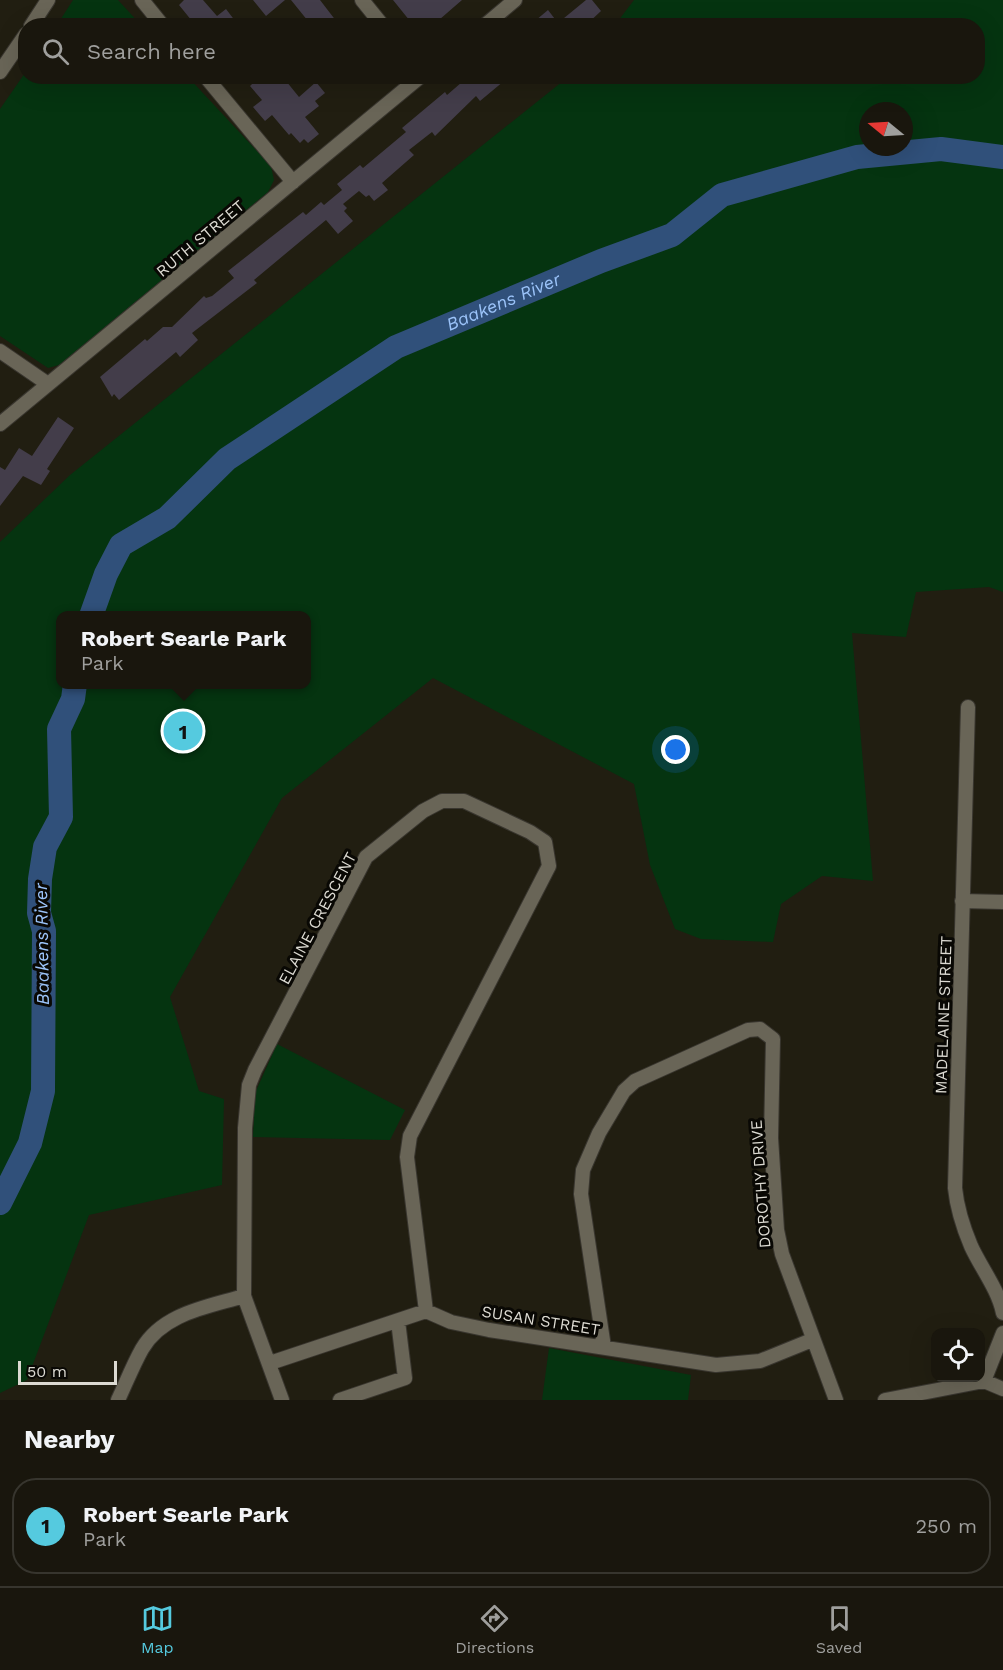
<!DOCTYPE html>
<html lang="en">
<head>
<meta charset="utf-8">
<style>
  :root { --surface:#19160d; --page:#221f16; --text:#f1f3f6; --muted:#9f9f9d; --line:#37352e; --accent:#55cadf }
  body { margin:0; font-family:"Work Sans",sans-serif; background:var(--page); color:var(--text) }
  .controls { position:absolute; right:18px; bottom:18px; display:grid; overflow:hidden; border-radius:12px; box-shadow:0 6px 24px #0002 }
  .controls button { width:54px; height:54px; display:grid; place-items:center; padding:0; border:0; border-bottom:2px solid var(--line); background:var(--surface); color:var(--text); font:30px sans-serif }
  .compass { position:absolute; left:859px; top:102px; width:54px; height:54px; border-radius:50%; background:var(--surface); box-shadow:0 6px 24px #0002; rotate:288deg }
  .scale { position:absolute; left:18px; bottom:15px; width:99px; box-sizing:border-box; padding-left:6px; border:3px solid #dcdad2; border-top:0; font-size:16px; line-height:21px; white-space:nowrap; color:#dcdad2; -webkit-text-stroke:4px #090804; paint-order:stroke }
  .you { position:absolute; left:676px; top:750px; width:21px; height:21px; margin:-15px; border:4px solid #fff; border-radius:50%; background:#1a73e8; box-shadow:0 0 0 9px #1a73e833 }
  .badge { display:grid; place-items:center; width:39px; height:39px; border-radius:50%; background:var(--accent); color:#111; font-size:20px; font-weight:700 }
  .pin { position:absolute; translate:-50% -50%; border:3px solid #fff; box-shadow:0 2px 6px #0006 }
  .popup { position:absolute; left:56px; top:611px; width:255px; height:78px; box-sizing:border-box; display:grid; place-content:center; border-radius:12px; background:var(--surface); filter:drop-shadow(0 2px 4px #0005); font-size:20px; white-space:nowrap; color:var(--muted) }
  .popup b { font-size:22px; color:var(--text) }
  .popup::after { content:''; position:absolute; left:50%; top:100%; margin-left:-12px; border:12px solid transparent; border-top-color:var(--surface) }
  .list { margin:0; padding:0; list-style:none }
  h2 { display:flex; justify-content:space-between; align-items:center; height:78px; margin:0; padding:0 24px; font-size:26px }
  h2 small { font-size:20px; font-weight:400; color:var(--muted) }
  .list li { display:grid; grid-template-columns:39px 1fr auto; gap:18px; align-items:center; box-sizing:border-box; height:96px; margin:0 12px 12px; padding:0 12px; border:2px solid var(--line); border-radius:24px }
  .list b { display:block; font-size:22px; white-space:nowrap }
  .list p { margin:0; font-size:20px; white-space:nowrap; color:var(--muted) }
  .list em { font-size:20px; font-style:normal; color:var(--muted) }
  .icon { flex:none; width:33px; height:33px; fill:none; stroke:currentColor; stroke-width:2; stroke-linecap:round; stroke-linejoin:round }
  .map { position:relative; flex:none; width:1003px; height:1400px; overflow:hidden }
  .search { position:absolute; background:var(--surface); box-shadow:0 6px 24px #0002; left:18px; right:18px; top:18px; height:66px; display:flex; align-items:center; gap:15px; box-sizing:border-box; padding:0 21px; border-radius:24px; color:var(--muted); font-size:22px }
  .sheet { height:186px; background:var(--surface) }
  nav { display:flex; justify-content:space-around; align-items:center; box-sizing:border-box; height:84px; border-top:2px solid var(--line); background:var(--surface); font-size:16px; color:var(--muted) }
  nav a { display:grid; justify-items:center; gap:3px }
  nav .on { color:var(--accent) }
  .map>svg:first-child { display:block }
  .green { fill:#053410; fill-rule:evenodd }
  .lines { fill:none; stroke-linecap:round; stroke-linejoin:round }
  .river { stroke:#30507a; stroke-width:24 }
  .building { fill:#433d4a }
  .street-casing { stroke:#39362f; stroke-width:16 }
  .street { stroke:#696557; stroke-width:14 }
  .labels { text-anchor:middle; stroke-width:6; stroke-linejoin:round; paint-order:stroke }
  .street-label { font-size:16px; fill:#dcdad2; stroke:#090804 }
  .water-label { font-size:18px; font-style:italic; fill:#9bc3f9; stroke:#090804 }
</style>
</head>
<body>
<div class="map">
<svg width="1003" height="1400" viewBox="0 0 1003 1400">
  <rect width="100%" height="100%" fill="#211e11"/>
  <path class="green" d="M73,0H118L141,25H57Z
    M634,0H1003V592L989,587L916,592L906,637L852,633L873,881L822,876L781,904L773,942L701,939L675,929L650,865L634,784L433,678L282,798L170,997L199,1091L224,1099L222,1185L89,1215L27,1380L0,1393V542L70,475L568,77L978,76V26L615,25ZM868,111H904V147H868ZM60,616H306V684H60Z
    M25,73L26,76L188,77L271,166L274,180L268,192L59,365L48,368L0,336V109Z
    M277,1044L405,1110L390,1140L253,1137L255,1093Z
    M549,1348L691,1375L688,1400H542Z"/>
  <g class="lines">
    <g class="river">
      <path id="s1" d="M91,616L106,574L121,545L167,518L227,459L396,347L601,261L672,235L722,195L857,157L941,149L1003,157"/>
      <path d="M0,1203L30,1143L43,1091L44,931L39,913L40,879L45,847L61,817L59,729L73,699L75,684"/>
    </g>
  </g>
  <path class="building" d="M184,0H203L217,16L226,9L239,26H196L179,5Z
    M253,0H285L266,16Z
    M291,0H320L340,26H312Z
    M393,0H462L432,26H414Z
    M586,0H592L601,11L585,26H529L548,10L558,23Z
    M260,76H282L299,97L316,82L325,93L315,101L319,106L305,117L319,134L308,143L304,139L300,143L291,133L289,135L272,115L265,121L253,107L262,100L250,86Z
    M469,76H510L480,101L476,96L435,136L432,132L409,150L414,155L382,183L388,190L374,201L369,195L366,197L359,191L343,204L347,208L344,211L353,221L338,234L326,220L254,280L257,283L192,333L198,340L180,357L176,352L119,400L114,394L112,397L100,377L145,339L147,341L163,327H172L204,296L206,298L212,296L234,278L228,271L303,212L306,215L321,202L324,205L342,190L337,184L360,165L363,168L406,132L402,128L445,92L447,95Z
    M58,417L74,428L47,469L50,471L41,485L23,476L0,506V467L5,470L19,448L32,456Z"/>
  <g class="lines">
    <defs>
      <path id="street" d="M142,0L163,26
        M362,0L383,26
        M31,26L48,0
        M484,26L515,0
        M0,72L26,34
        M205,76L293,182
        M0,351L48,384
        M0,424L421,76
        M968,707L955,1188C957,1208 963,1227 971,1246C981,1268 998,1289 1003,1313
        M962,901L1003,902
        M604,1347L581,1194L583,1170L599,1133L624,1091L635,1081L748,1030L760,1029L773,1039L771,1138L777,1230L782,1254L836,1400
        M270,1363L426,1311L451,1322L489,1330L716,1365L760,1361L812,1340
        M984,1381L1003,1333
        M118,1400C126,1383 133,1365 142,1349C163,1313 208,1307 244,1296
        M282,1400L244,1296L245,1128L249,1085L255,1070L366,857L423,811L442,801H464L530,832L545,842L549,866L410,1136L407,1157L426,1311
        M340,1400L405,1378L398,1321
        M885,1400L984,1381L1003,1389"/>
    </defs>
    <use href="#street" class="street-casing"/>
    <use href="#street" class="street"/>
  </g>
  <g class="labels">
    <g class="street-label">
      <text transform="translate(200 238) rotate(-40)" y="6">RUTH STREET</text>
      <text transform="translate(317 918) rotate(-62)" y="6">ELAINE CRESCENT</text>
      <text transform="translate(943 1015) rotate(-88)" y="6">MADELAINE STREET</text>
      <text transform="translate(760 1184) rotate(-94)" y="6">DOROTHY DRIVE</text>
      <text transform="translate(541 1320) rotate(9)" y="6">SUSAN STREET</text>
    </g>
    <g class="water-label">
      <text dy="6" stroke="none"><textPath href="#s1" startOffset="534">Baakens River</textPath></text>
      <text transform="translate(42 944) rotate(-91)" y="6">Baakens River</text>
    </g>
  </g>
</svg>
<div class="controls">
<button><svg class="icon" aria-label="locate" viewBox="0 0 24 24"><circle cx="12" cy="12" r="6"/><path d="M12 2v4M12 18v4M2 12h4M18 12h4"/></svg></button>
</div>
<svg class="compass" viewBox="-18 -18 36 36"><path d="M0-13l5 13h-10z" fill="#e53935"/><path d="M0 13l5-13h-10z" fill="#9f9f9d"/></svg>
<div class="scale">50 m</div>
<div class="you"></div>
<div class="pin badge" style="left:183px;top:731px">1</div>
<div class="popup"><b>Robert Searle Park</b>Park</div>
<div class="search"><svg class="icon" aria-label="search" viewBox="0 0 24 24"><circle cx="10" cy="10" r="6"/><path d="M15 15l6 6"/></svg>Search here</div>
</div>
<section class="sheet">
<h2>Nearby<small></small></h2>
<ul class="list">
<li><span class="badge">1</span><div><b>Robert Searle Park</b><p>Park</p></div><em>250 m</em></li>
</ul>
</section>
<nav>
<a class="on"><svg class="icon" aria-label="map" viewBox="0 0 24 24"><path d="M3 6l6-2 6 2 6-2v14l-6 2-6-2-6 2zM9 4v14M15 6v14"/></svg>Map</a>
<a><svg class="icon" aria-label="directions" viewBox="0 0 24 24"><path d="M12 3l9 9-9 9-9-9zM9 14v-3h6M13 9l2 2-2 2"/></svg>Directions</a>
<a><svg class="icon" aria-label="saved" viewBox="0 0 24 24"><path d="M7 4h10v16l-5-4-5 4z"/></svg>Saved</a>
</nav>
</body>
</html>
